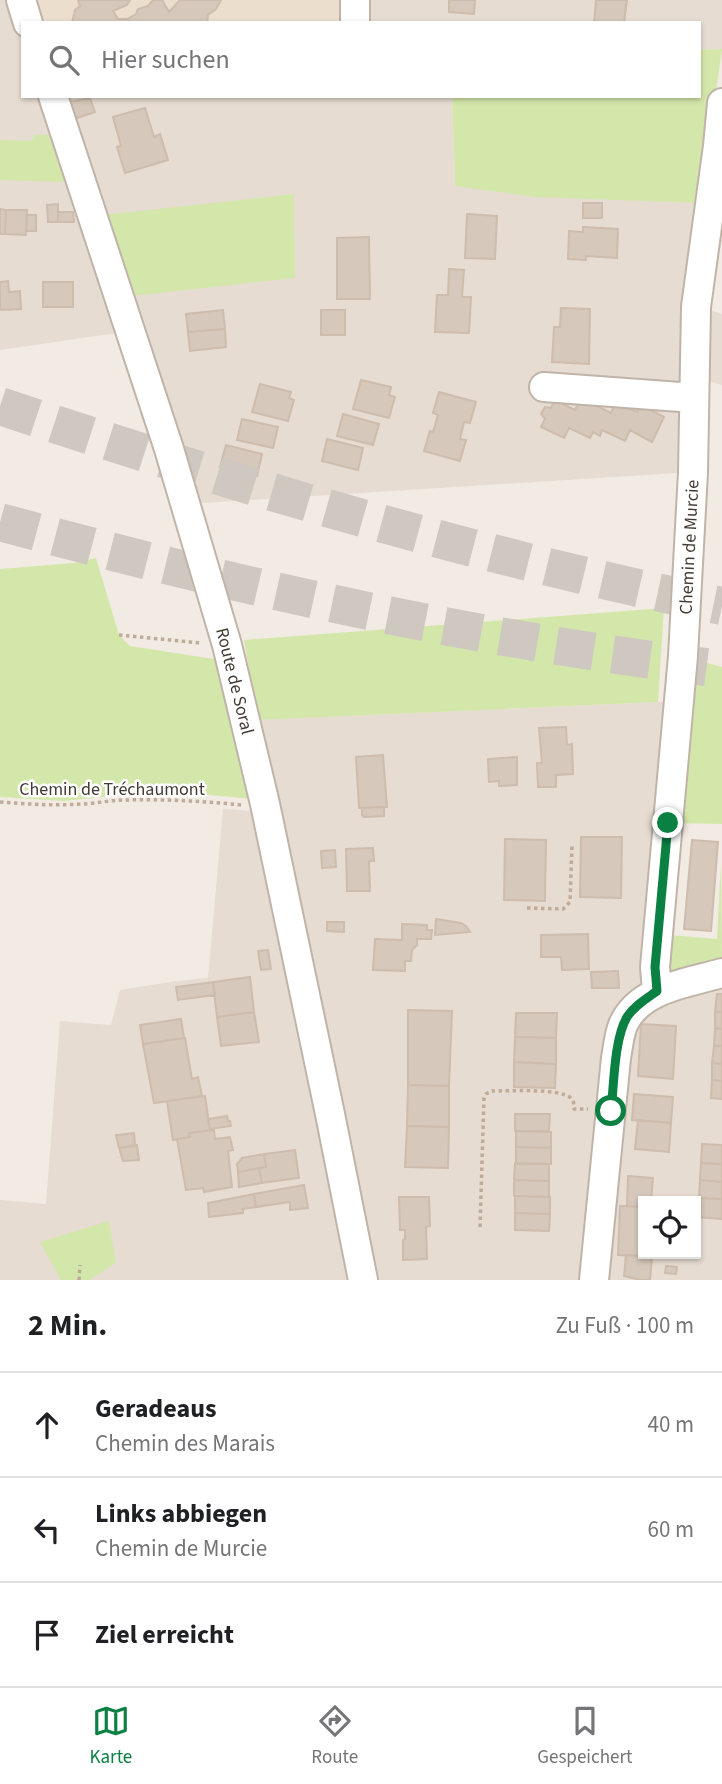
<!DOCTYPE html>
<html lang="de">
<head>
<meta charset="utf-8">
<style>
  :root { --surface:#fff; --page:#f6f6f6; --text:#202124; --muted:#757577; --line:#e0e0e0; --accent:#0b8043 }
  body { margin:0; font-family:"Source Sans 3",sans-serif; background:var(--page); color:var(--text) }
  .controls { position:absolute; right:21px; bottom:21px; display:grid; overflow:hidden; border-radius:0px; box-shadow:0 2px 5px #0004 }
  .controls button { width:63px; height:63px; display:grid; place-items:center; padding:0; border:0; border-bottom:2px solid var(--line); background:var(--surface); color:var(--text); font:35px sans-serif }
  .stop { position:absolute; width:21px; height:21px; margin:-16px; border:5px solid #0b8043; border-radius:50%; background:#fff }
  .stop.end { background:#0b8043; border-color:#fff; box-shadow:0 2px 7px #0008 }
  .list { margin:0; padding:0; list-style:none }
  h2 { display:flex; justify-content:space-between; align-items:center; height:91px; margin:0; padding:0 28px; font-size:30px }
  h2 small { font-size:23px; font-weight:400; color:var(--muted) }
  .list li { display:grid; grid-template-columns:46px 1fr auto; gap:21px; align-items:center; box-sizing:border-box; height:105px; padding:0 28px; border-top:2px solid var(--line) }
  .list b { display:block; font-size:26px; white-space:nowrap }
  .list p { margin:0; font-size:23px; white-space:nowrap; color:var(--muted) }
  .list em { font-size:23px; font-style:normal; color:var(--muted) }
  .icon { flex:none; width:38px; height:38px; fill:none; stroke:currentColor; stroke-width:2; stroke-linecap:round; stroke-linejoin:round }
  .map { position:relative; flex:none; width:722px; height:1280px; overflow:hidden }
  .search { position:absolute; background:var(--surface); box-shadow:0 2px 5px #0004; left:21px; right:21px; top:21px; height:77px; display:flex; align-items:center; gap:18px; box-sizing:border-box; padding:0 24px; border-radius:0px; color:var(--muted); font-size:26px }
  .sheet { height:406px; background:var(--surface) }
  nav { display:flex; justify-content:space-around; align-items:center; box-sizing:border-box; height:98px; border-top:2px solid var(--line); background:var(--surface); font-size:19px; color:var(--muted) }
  nav a { display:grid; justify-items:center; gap:4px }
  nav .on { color:var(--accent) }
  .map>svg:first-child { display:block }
  .residential { fill:#e6dcd1; fill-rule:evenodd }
  .education { fill:#ebdecc }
  .green { fill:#d4e7ab }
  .building { fill:#d6c8bb; stroke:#cebcac; stroke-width:2 }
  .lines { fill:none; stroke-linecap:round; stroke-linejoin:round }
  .highway-tunnel { stroke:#cfc8c0; stroke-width:38; stroke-dasharray:38 19; stroke-linecap:butt }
  .minor-casing { stroke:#c0b4a9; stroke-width:32 }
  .path { stroke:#bfab97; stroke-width:3.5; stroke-dasharray:3.5 3.5; stroke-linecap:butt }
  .minor { stroke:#fff; stroke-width:28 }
  .route { stroke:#0b8043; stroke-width:9 }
  .labels { text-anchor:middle; stroke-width:5; stroke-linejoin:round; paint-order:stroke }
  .street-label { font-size:18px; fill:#433b33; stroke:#fff }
</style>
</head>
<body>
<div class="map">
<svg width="722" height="1280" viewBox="0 0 722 1280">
  <rect width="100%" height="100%" fill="#f2ebe3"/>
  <path class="residential" d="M0,0H722V49L699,50V23H23V96H452L455,186L711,203L696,306L722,314V385L695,377L693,472L186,504L130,331L0,350Z
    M680,701L658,934L722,963V1280H0V1200L46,1204L60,1021L111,1025L120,990L177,981L208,978L223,809L255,811L234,721ZM643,1201H696V1254H643Z"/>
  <path class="education" d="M38,0H347V23H45Z"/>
  <path class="green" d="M722,49L700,203L536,197L455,186L452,96H699V50Z
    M35,135H50L66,177L65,182L0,180V140L31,141Z
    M294,194L295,278L131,296L103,215Z
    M96,558L119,635L130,646L214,659L234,721L252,799L210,795L112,796L64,801L0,797V569L74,563Z
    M664,608L658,702L258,720L244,640Z
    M683,656L722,667V824L668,823Z
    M721,863L722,963L680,978L663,970L658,934L717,939Z
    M109,1221L116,1263L89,1280H61L40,1242Z"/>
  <path class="building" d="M78,0H130L127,5L113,11L118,19H127L136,14L138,9L148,6L153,0H162L169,12L180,0H221L216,9L208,15L207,23H72L75,10L80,6Z
    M449,0H475L474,14L449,12Z
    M596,0H627L624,23H594Z
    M90,98L95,112L71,120L65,103Z
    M145,108L154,137L160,134L168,160L125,173L117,147L121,146L113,117Z
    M583,203H602V218H583Z
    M58,204V222H48L47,205Z
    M0,209L6,210L5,234H0Z
    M6,210H27L26,235L5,234Z
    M58,212H73L74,222H58Z
    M467,214L497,216L495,259L465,258Z
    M27,215H36V231H26Z
    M583,227L618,229L617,258L586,256V260L568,259L569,231L583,232Z
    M369,237L370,299H337V238Z
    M449,269L464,270L462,297H471L469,333L435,332L437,295H448Z
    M8,281L9,292L20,291L21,309L0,310V282Z
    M43,282H73V307H43Z
    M561,308L590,309L589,364L552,362L554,327H560Z
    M223,310L225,329L188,332L186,314Z
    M321,310H345V335H321Z
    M225,329L226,347L190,351L188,332Z
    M361,380L391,387L389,395L395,397L389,418L353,409Z
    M260,384L291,392L289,398L294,400L288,421L252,412Z
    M439,392L476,402L470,423L464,422L460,439L466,440L460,461L424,451L430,431L433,432L438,415L433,413Z
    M581,398L611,413L616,402L637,412L641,405L664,417L652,442L630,430L625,441L602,430L600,436L593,432L590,438L569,428L564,438L541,427L545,419L541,414L545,407L551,408L555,400L575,410Z
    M343,414L379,424L373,445L337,436Z
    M242,419L278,427L273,448L237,440Z
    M327,439L363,448L358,470L322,461Z
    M226,445L262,454L257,476L220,467Z
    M566,727L567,745L572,744L573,774L556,775V787H538L537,763H542L539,728Z
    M383,755L387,807L359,808L356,757Z
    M517,757V785L499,786V781L489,782L488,759Z
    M384,807V816L364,817L362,815V808Z
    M581,837H622L621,898L580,897Z
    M505,839L546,840L545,901L504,900Z
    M692,840L718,842L711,931L684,929Z
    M373,848L374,861H369L370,891H347L346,849Z
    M335,850L336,867L322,868L321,851Z
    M436,919L461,923L466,926L470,932L435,935Z
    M327,922H344V932L327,931Z
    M402,924L427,925V930H432L431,939H417V945L412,950L411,961H405V971L373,970L375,939L402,940Z
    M588,934L589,969L562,970L561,957H541V935Z
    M268,950L271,969L261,970L258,951Z
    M618,971L619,988H592L591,972Z
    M250,977L254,1012L217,1017L213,982Z
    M213,982L215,995L178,1000L176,987Z
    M717,994H722V1012H715Z
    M408,1010L452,1011L449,1086L408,1085Z
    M254,1012L259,1042L221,1046L217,1017Z
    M715,1012H722V1029L715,1028Z
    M516,1013H557L556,1038L515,1037Z
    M181,1019L184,1038L143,1044L140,1025Z
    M641,1024L676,1026L673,1079L638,1076Z
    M715,1028L722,1029V1046H714Z
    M515,1037L556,1038V1064L514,1062Z
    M185,1038L192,1079L198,1077L202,1096L154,1103L143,1044Z
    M714,1046H722V1064L712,1063Z
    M514,1062L556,1064L555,1088L514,1087Z
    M712,1063L722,1064V1081L712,1080Z
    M712,1080L722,1081V1099L711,1098Z
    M408,1085L449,1086V1127L407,1126Z
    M634,1094L673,1097L671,1123L632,1120Z
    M205,1096L210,1130L189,1133L190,1137L173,1140L167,1101Z
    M515,1114H550L549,1131H515Z
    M227,1116L228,1121H230L231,1126L210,1129L208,1119Z
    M638,1120L671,1123L669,1152L635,1149Z
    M407,1126L449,1127L448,1168L405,1167Z
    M214,1130L215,1139L230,1137L233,1150L228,1151L232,1187L204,1192L203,1188L186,1190L177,1139L190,1137L189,1133Z
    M516,1131L551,1132V1148L516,1147Z
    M134,1133L135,1146L119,1148L116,1135Z
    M702,1144L722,1145V1164L701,1163Z
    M137,1145L139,1160L123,1161L119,1148Z
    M516,1147L551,1148V1164H516Z
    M295,1150L299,1178L262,1183L259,1168L266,1167L264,1154Z
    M264,1154L266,1167L238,1172L237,1164L242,1158Z
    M515,1163L549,1164V1181L514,1180Z
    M701,1163L722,1164V1182L700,1180Z
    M259,1168L262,1183L239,1187L238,1172Z
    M628,1176L653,1178L651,1201H643V1207L627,1206Z
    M514,1180L549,1181V1197L514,1196Z
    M700,1180L722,1182V1199L699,1198Z
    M304,1185L308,1208L290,1210V1202L256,1207L254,1194Z
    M254,1194L256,1207L243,1209V1213L209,1217L208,1203Z
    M515,1196L550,1197V1214L515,1213Z
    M399,1197H429L430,1226L426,1227L427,1259L403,1260V1240L405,1239V1230H400Z
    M699,1198L722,1199V1219L697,1217Z
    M620,1206L643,1207V1254H664V1257L618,1255Z
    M515,1213L550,1214L549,1231L515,1230Z
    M626,1255L652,1257L650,1280H641L624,1276Z
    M666,1266L677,1267L676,1274L665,1273Z"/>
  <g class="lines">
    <path class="highway-tunnel" d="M0,406C237,485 477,556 722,606
      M0,522C237,587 478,640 722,669"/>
    <defs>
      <path id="minor" d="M21,0L28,23
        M355,23V0
        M53,96L169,449L227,645L265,804L330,1114L363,1280
        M544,387L694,398
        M657,991L655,967L683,656L693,472L696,307L718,146L722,103
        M594,1280L616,1058C618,1047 619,1035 623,1025C639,988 688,983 722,973"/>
    </defs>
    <use href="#minor" class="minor-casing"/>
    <path class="path" d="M119,635L201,643
      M0,802C27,804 54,806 81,804C95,804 109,800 124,800C163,799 203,801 242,805
      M527,908L563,909L570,902L572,845
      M480,1227L484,1098L486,1094L492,1091C509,1091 559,1088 571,1098C574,1101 574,1105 574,1109H588
      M79,1280L80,1265"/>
    <use href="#minor" class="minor"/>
  </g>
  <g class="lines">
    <path class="route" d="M611,1111C614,1085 614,1039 627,1017C634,1006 646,999 657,991L655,967L668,823"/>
  </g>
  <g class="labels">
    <g class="street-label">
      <text transform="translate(689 547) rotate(-87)" y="6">Chemin de Murcie</text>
      <text transform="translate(235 681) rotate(76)" y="6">Route de Soral</text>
      <text x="112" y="795">Chemin de Tréchaumont</text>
    </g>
  </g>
</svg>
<div class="controls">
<button><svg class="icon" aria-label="locate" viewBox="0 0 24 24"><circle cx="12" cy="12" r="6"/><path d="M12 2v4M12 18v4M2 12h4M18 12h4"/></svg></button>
</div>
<div class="stop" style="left:611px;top:1111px"></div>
<div class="stop end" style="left:668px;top:823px"></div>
<div class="search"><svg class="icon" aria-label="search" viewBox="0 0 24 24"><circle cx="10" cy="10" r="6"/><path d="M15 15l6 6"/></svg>Hier suchen</div>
</div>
<section class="sheet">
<h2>2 Min.<small>Zu Fuß · 100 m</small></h2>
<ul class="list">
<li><svg class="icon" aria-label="ahead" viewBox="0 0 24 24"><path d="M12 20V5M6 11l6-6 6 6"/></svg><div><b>Geradeaus</b><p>Chemin des Marais</p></div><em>40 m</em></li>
<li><svg class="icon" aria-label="left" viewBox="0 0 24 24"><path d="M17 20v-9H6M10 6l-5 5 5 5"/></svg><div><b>Links abbiegen</b><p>Chemin de Murcie</p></div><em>60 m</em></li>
<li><svg class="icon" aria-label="arrive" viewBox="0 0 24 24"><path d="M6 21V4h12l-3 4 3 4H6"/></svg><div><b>Ziel erreicht</b></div></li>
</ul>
</section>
<nav>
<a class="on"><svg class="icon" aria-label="map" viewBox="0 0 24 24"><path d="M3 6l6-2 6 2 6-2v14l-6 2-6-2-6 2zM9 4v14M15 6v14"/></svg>Karte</a>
<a><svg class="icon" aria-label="directions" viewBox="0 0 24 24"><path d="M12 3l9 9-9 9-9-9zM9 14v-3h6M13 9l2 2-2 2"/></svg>Route</a>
<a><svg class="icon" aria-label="saved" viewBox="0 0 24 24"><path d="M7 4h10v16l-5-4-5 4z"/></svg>Gespeichert</a>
</nav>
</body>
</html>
